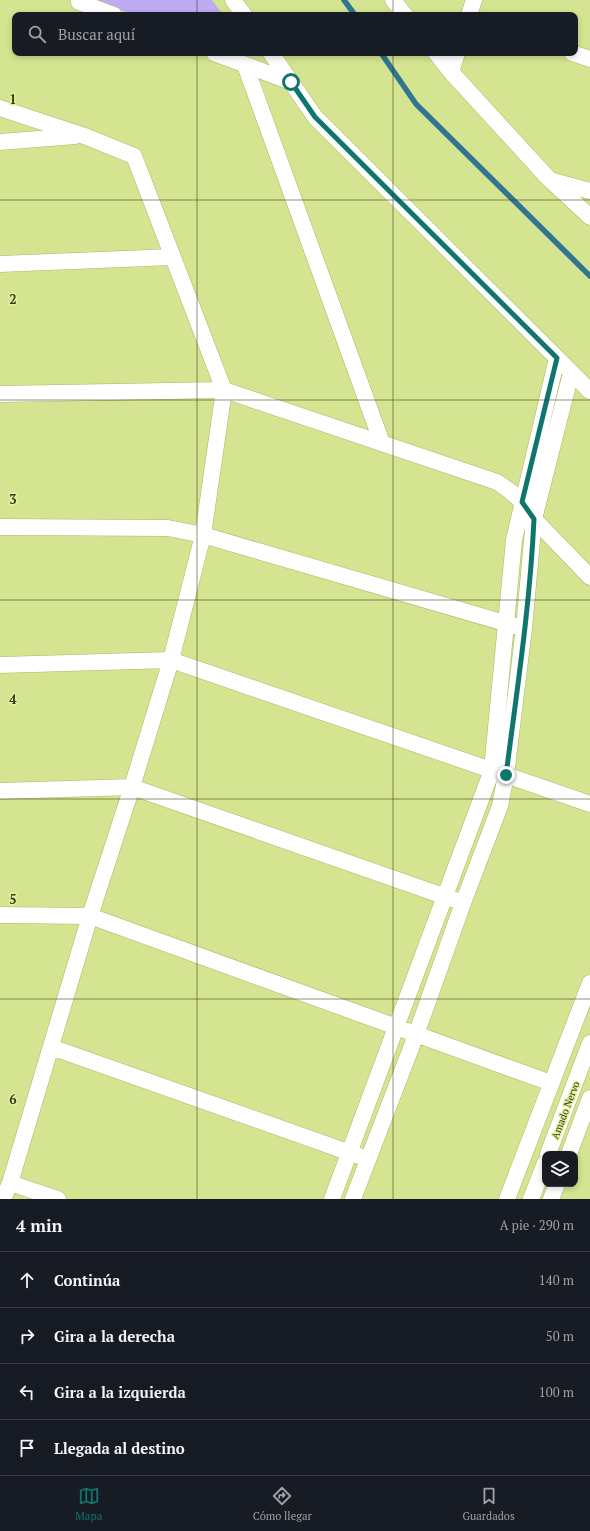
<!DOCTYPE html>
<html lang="es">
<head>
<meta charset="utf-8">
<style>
  :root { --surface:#171b24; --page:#20242c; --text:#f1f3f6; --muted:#9ea1a6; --line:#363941; --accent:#0f766e }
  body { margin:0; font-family:"PT Serif",serif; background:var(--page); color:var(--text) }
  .controls { position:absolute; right:12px; bottom:12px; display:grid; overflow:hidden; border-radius:8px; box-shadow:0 2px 6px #0003 }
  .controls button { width:36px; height:36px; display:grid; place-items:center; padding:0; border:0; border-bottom:1px solid var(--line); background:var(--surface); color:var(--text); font:20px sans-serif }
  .stop { position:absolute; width:12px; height:12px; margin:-9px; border:3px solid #0f766e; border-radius:50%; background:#fff }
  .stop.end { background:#0f766e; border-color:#fff; box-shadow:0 1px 4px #0008 }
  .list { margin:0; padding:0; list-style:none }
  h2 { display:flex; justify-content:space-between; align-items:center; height:52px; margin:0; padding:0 16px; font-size:17px }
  h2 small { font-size:13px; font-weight:400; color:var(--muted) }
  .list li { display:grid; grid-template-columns:26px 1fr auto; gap:12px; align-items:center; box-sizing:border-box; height:56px; padding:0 16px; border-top:1px solid var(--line) }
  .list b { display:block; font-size:15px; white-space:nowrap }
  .list em { font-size:13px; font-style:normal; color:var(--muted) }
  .icon { flex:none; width:22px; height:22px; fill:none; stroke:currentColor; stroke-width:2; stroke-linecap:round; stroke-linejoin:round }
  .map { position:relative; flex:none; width:590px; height:1199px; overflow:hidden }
  .search { position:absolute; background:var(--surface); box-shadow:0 2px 6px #0003; left:12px; right:12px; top:12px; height:44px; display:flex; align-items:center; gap:10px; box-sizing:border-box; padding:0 14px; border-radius:8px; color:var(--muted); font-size:15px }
  .sheet { height:276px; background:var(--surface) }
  nav { display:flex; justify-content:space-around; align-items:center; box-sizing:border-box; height:56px; border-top:1px solid var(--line); background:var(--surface); font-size:11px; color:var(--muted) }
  nav a { display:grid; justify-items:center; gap:2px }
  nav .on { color:var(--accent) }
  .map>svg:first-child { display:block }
  .green { fill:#bfaaf4 }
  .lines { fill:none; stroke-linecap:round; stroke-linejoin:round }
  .stream { stroke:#307691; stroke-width:5.5 }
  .minor-casing { stroke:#aab865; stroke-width:17 }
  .minor { stroke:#fff; stroke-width:16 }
  .route { stroke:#0f766e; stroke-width:5 }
  .grid { fill:none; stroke:#343a17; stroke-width:1; stroke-opacity:0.55 }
  .labels { text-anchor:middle; stroke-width:3; stroke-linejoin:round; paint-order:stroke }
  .street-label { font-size:10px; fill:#343a17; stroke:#e2f19d }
  .grid-label { font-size:13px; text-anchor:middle; font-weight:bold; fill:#343a17; stroke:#e2f19d; stroke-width:3; stroke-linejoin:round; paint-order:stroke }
</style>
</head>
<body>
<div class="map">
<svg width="590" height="1199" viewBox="0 0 590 1199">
  <rect width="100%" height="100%" fill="#d5e490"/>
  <path class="green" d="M96,0H212L223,15H134Z"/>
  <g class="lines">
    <path class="stream" d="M344,0L355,15
      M381,53L416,104L590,276"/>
    <defs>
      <path id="minor" d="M79,0V2L114,15
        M233,0L244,15
        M393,0L405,15
        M469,15L474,0
        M214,53L291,82
        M271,53L315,117L590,391
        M436,53L451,72L549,179L590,217
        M572,53L590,59
        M245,65L382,443
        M451,72L457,53
        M0,108L82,135L134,156L224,390L203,535L171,660L132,787L90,916L10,1183L3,1199
        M0,142L75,136
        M553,181L590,191
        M0,264L172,257
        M0,394L224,390L497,482L510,491L522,502L534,519L590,577
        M0,527L168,528L203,535L515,626
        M0,665L171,660L590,804
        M0,791L132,787L455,900
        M0,915L90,916L551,1083
        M51,1047L359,1156
        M548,1154L590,1043
        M569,1154L590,1098
        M10,1183L58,1199
        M332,1199L492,770L514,540L557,358
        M353,1199L416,1035L463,903L500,806L506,775L524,628L534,519L571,373
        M507,1199L590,983
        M531,1199L545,1163
        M551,1199L557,1184"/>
    </defs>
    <use href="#minor" class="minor-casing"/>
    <use href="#minor" class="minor"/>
  </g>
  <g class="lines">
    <path class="route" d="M291,82L315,117L557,358L522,502L534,519C530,605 517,690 506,775"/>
  </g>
  <path class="grid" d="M197,0V15M393,0V15M197,53V1199M393,53V1199M0,200H590M0,400H590M0,600H590M0,799H590M0,999H590"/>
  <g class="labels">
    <g class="street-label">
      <text transform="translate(565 1110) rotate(-69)" y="4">Amado Nervo</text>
    </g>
  </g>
  <g class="grid-label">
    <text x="13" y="104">1</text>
    <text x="13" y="304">2</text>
    <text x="13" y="504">3</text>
    <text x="13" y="704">4</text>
    <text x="13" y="904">5</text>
    <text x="13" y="1104">6</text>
  </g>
</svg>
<div class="controls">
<button><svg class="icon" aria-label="layers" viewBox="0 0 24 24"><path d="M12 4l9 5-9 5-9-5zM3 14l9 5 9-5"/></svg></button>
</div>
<div class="stop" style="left:291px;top:82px"></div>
<div class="stop end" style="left:506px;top:775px"></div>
<div class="search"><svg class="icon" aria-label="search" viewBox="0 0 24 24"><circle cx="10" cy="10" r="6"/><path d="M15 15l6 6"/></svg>Buscar aquí</div>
</div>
<section class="sheet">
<h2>4 min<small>A pie · 290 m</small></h2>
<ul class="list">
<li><svg class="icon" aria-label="ahead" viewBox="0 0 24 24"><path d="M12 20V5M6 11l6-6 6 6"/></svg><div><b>Continúa</b></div><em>140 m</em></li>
<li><svg class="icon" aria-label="right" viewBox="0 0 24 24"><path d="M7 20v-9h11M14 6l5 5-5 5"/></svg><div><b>Gira a la derecha</b></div><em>50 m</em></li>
<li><svg class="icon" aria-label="left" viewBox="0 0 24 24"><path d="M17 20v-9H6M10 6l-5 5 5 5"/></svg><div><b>Gira a la izquierda</b></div><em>100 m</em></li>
<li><svg class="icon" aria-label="arrive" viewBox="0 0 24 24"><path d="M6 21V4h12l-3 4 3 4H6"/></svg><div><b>Llegada al destino</b></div></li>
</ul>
</section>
<nav>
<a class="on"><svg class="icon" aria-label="map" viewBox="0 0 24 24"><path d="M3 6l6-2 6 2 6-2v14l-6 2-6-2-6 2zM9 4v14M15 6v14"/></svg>Mapa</a>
<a><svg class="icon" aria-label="directions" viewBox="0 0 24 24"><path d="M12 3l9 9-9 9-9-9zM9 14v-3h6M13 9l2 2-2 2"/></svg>Cómo llegar</a>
<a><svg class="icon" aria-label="saved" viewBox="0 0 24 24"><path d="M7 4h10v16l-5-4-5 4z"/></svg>Guardados</a>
</nav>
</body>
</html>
